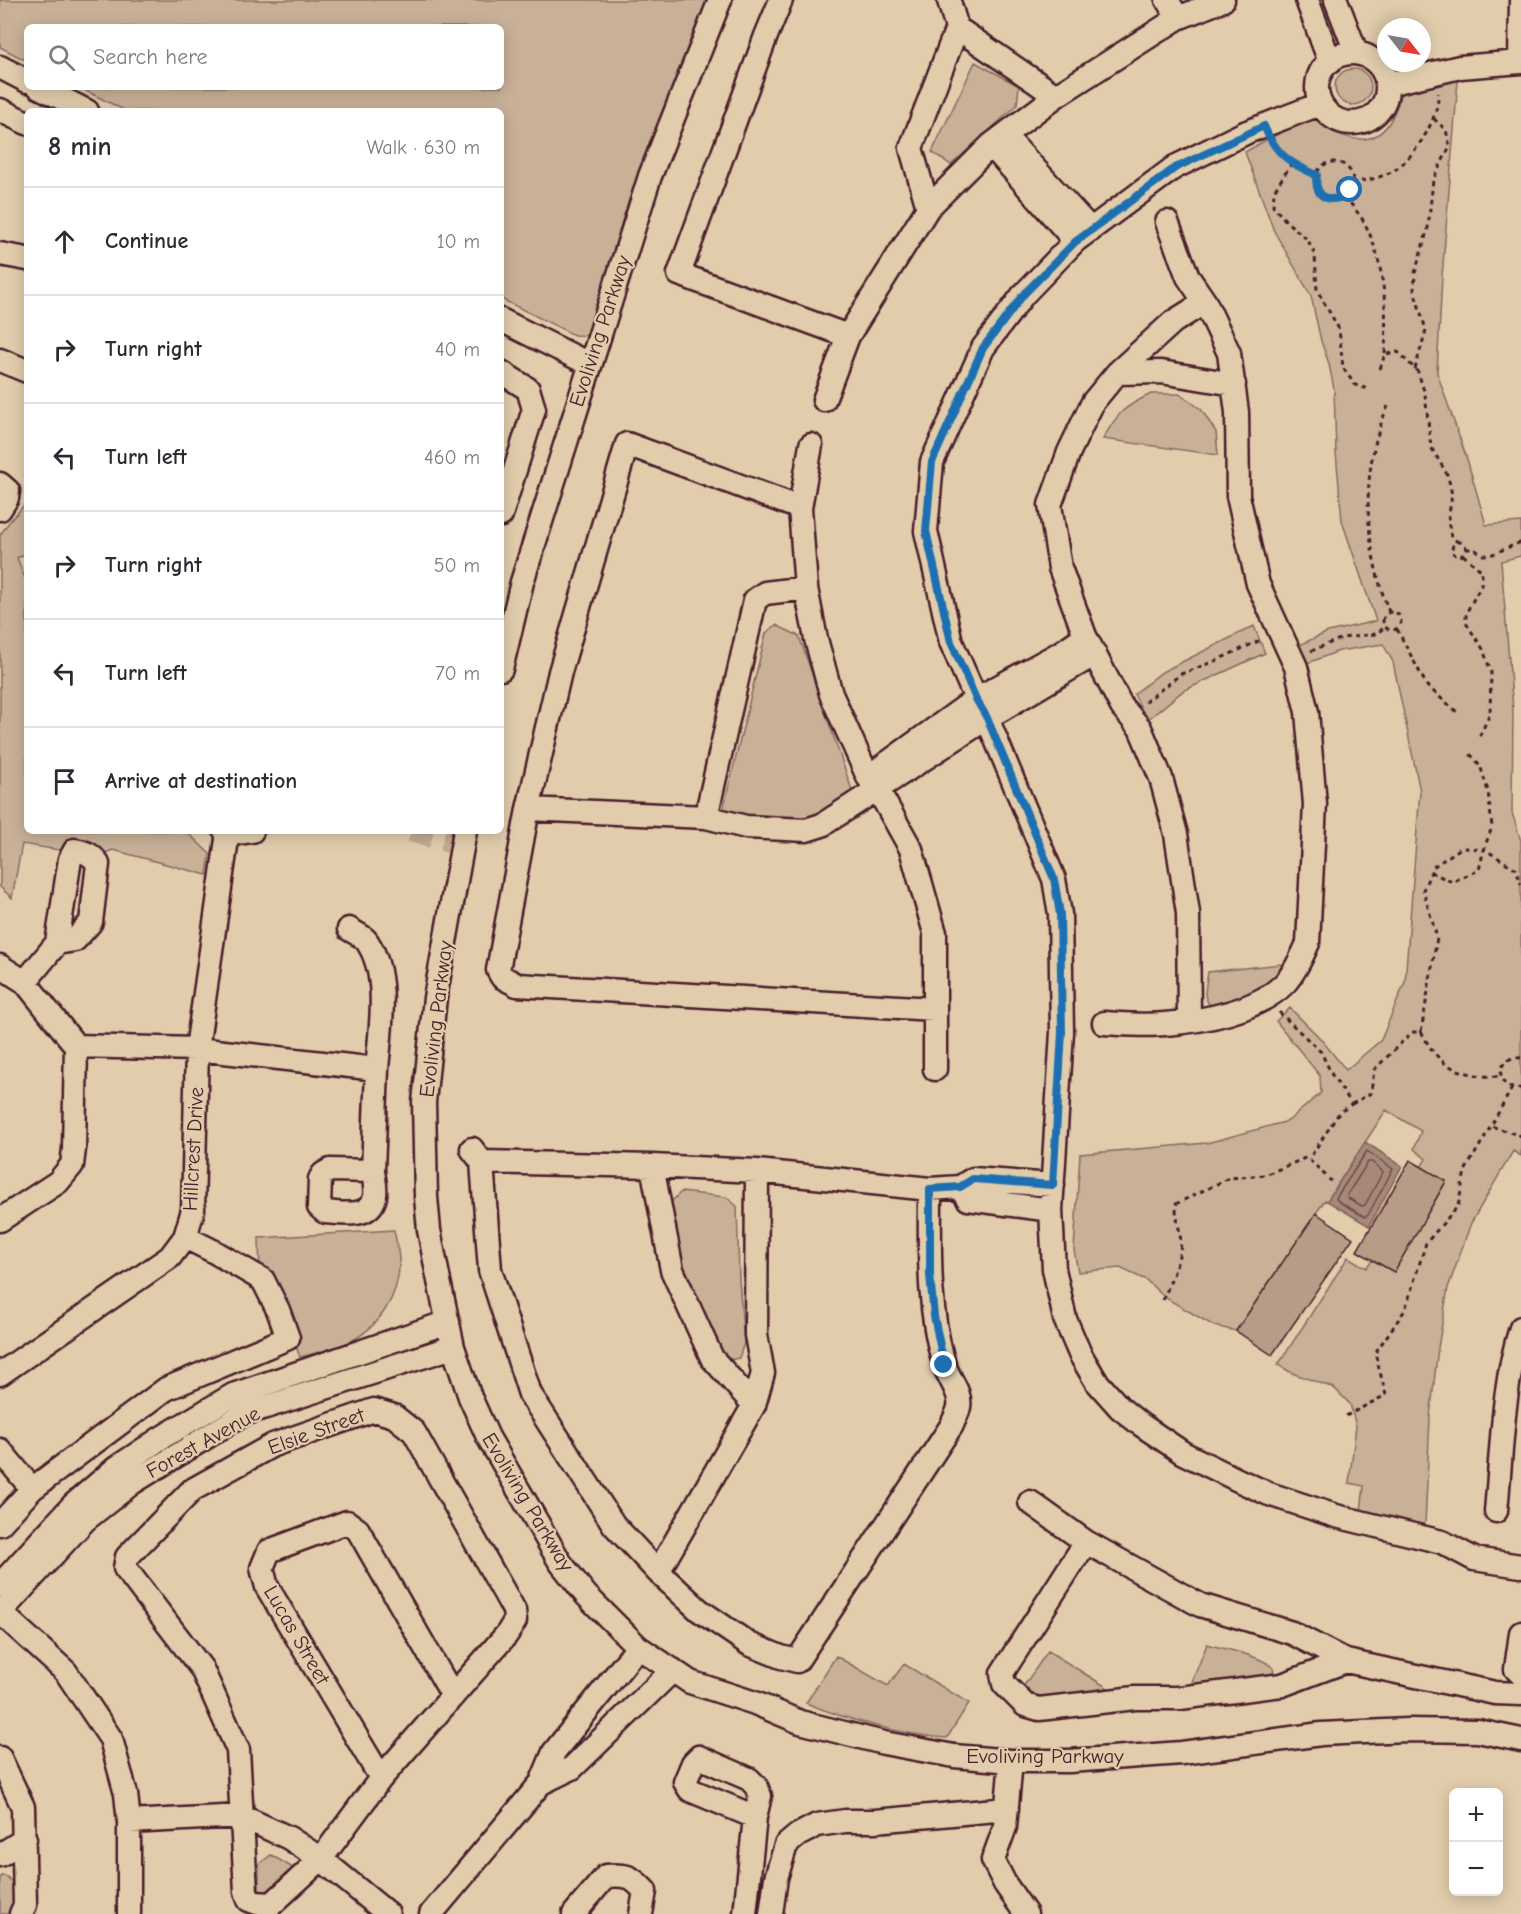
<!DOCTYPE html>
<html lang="en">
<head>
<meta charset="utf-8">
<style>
  :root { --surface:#fff; --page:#f7f7f7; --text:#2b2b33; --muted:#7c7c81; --line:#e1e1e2 }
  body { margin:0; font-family:"Comic Neue",sans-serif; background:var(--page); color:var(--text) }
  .controls { position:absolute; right:18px; bottom:18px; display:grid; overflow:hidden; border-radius:9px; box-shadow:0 3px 15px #0003 }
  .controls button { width:54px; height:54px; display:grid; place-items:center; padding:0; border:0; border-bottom:2px solid var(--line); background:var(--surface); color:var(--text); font:30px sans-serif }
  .compass { position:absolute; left:1377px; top:18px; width:54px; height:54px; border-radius:50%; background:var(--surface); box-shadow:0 3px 15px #0003; rotate:121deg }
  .stop { position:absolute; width:18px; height:18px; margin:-14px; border:4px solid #1f6fb2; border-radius:50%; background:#fff }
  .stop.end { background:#1f6fb2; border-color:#fff; box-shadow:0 2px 6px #0008 }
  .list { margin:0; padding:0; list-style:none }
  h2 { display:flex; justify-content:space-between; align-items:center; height:78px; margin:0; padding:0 24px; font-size:26px }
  h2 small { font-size:20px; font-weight:400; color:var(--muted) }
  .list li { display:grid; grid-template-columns:39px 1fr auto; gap:18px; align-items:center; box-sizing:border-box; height:108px; padding:0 24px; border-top:2px solid var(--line) }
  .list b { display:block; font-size:22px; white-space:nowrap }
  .list em { font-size:20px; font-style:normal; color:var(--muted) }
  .icon { flex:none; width:33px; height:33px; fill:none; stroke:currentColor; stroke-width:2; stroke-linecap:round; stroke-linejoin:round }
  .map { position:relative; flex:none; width:1521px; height:1914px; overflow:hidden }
  .search { position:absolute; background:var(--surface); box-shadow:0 3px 15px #0003; left:24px; top:24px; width:480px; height:66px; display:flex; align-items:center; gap:15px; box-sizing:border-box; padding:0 21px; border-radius:9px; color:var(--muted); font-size:22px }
  .panel { position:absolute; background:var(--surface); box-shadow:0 3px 15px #0003; left:24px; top:108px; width:480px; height:726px; border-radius:9px }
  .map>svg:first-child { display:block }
  .green { fill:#c8b197; stroke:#896861; stroke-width:1.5 }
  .water { fill:#a68979; stroke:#815f5a; stroke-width:1.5 }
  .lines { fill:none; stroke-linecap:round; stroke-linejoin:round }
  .shore { stroke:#6f494a; stroke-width:1.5 }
  .building { fill:#b79c88; stroke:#4a1f2b; stroke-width:1.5 }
  .minor-tunnel { stroke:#c3aa92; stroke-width:22; stroke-dasharray:22 11; stroke-linecap:butt }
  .minor-casing { stroke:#4a1f2b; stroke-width:27 }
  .path { stroke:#4a1f2b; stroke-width:3; stroke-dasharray:4.5 4.5; stroke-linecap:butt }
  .minor { stroke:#e1cdac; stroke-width:22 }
  .route { stroke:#1f6fb2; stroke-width:8 }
  .labels { text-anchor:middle; stroke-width:4.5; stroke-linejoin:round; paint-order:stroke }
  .street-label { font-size:21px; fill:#4a1f2b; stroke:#e1cdac }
</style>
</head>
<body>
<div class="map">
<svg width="1521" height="1914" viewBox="0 0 1521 1914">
  <rect width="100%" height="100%" fill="#e1cdac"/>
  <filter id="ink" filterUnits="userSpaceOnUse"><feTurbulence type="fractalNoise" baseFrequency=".0167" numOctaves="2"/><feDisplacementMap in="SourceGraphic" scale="12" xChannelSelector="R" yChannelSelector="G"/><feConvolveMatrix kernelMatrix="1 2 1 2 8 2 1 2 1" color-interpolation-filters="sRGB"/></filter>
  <g filter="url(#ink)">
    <path class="green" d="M0,0H709L623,218L590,336L574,335L501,299V111H126L78,87H501V27H27V61L0,47Z
      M975,62L1019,86L1017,105L951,165L932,152Z
      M1335 87a18 18 0 1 1 36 0a18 18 0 1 1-36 0Z
      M1458,80L1442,277L1437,373L1467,459L1486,525L1521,522V556L1501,561L1513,710L1512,813L1521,841V1156L1513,1151L1471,1223L1448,1288L1438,1348L1430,1417L1425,1525L1361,1511L1364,1486L1349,1483L1356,1426L1350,1404L1334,1388L1292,1373L1278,1365L1348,1257L1366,1268L1372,1260L1394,1272L1446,1182L1421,1167L1426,1159L1414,1149L1421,1131L1386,1110L1327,1201L1325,1200L1236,1331L1214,1326L1164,1297L1146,1280L1120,1268L1078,1272L1074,1250L1080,1154L1207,1143L1288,1121L1321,1093L1320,1076L1276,1021L1290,1008L1320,1038L1346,1070L1381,1040L1405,982L1420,791L1393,662L1383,644L1339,651L1305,664L1297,646L1328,632L1376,621L1342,521L1336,452L1334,389L1329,364L1321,341L1311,296L1274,231L1245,152L1268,139L1315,117C1334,137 1370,152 1389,123C1395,114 1398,103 1402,92L1422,86Z
      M1151,394H1179L1201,409L1216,432L1218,455L1103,439C1118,412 1124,407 1151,394Z
      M27,502V554L17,558L27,583V831H186L210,854L207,875L113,850L97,856L22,844L12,898L0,887V535L9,522Z
      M776,625L799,636L853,793L808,828L737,825L723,810L766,633Z
      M1254,626L1265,653L1183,691L1147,720L1134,694L1162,672Z
      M1281,964L1279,976L1269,987L1215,1010C1200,998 1206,989 1208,972Z
      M681,1192L726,1197L737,1206L739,1279L744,1343L739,1358L725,1361L686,1279L673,1231L671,1202Z
      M394,1230C396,1239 398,1249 399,1258C401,1295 379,1329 345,1344C331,1350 315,1353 300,1357L282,1310L260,1279L259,1238Z
      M1207,1644C1224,1649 1264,1656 1274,1669L1272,1677L1188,1692Z
      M1048,1651L1129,1701L1040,1706L1023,1697V1687Z
      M836,1656L888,1686L904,1664L969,1703L947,1738C903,1735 847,1720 806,1703Z
      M271,1855L293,1868L294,1881L276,1898L259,1892V1864Z
      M3,1875C18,1882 14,1897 14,1911L12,1914H0V1878Z"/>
    <path class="water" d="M1365,1142L1402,1166L1369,1226L1327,1201Z"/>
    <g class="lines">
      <path class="shore" d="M1367,1151L1393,1169L1368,1215L1365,1217L1338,1201L1336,1198Z
        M1368,1162H1372L1383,1172L1365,1205L1362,1206L1348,1198L1347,1195Z"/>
    </g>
    <path class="building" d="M1410,1160L1446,1181L1394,1272L1357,1251Z
      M1316,1213L1353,1238L1272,1355L1236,1331Z"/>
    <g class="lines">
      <path class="minor-tunnel" d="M411,831L462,846"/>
      <defs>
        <path id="minor" d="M781,0L766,36L679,274L848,336
          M1167,0L1178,18
          M1307,0L1330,62
          M1336,0L1356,52
          M949,1L957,28
          M1317 88a35 35 0 1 1 70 0a35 35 0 1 1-70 0Z
          M1520,62L1521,0
          M0,67L27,81
          M1388,84L1460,67L1521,62
          M39,87L87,111
          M1320,104L1247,132L1175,167L1075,241L1023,295L983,348L932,462L926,531L951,642L976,699L987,718L1054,879L1060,914L1062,1032L1051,1210L1054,1269L1065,1319L1080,1354L1096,1381L1120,1408L1140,1424L1183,1453L1240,1481L1269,1494L1336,1516L1442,1542L1474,1559L1521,1566
          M0,110L27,123
          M1004,135L1091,230
          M991,145L1075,241
          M928,208L911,148L957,28L1056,96
          M0,254L27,259
          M501,320L589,364
          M0,360L27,371
          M501,372L528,389L534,409L501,515
          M1117,373L1161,372L1234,384
          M824,400L848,336L928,208L991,145L1056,96L1178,18L1223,0
          M811,445L800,508L806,588L816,639L831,694L868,777L878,790L911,849L935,933V1069
          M0,484L8,491L7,498L0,509
          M800,508L627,444L560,672L528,809L498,970L502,977L517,985L934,1009
          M501,669L522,582L650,176L720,0
          M868,777L976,699L1060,653L1085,636
          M528,809L706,817L746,827L806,830L822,825L987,718L1095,654
          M706,817L755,600L765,593L806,588
          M225,831L239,833L252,831
          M465,831L435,998L424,1102L426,1197L429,1230L439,1281L453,1347L470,1397L488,1437L560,1562L586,1595L638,1647L690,1682L755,1703L800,1722L884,1743L954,1756L1011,1761H1069L1182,1753L1321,1734L1407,1730L1478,1731L1521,1740
          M0,966L25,982L76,1046L197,1049L377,1069C380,1031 390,977 368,943C365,937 355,933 349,929
          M25,982L57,943L70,859L75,850C86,852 93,855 98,864L91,922L75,940L57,943
          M1189,1020L1188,913L1176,834L1161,778L1140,728L1122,707L1085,636L1060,568L1050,505L1069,452L1093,402L1117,373L1173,322L1205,302
          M1104,1023C1124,1024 1145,1026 1165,1024C1203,1021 1258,1011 1285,983C1295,972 1302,957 1308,943L1315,804L1307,712L1296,667L1258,584L1238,496L1237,412L1229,353L1205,302L1188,277L1167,222
          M472,1149L482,1162L652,1166L757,1171L930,1189L960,1187L973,1179L1053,1185
          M482,1162L490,1270L530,1394L614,1525L658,1572L699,1610L749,1644L781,1657L797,1661L952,1425C954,1419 958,1413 959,1407C962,1393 948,1378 944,1364C927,1307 930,1247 930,1189
          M652,1166L672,1270L712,1358L754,1405
          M373,1171C374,1179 377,1193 374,1200C367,1219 340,1213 325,1212L319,1207L320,1179L323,1174L330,1170L373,1171L377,1069
          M960,1187L968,1199L1051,1210
          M0,1220L58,1182L72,1165L74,1149L76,1046
          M0,1374L170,1257L185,1237L193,1210L197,1049L228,832
          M374,1410L394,1416L414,1432L514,1610L515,1621L507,1634L381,1778L321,1859L272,1904L257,1903L249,1900L246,1891L238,1750L202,1669L125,1568L127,1557L192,1490L273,1445Z
          M0,1450L32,1489L166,1389L288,1338L278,1310L263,1280L213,1251L185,1237
          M1030,1502L1086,1542L1200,1605L1292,1633L1346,1661L1495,1693L1521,1694
          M1496,1511C1502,1451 1502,1387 1521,1328
          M0,1524L32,1489
          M1086,1542L1002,1673L1004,1684L1025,1705L1039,1709L1135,1698H1180L1282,1685L1346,1661
          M658,1572L754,1405L763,1373L756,1335L757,1171
          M0,1585L73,1505L116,1468L161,1438L233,1395L448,1322
          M0,1612L66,1672L111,1739L126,1794L129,1822V1914
          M0,1613L85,1520L132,1483L244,1414L453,1347
          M1521,1633L1516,1669L1521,1674
          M0,1758L23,1807L25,1905L21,1914
          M1011,1761L1005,1827L993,1860L1005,1884L1026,1914
          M381,1778L267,1587L262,1568L269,1551L347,1522L358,1530L453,1696
          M541,1783L572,1768L673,1670
          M129,1822L241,1816L289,1838L321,1859L388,1914
          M0,1855L25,1839
          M431,1914L541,1783L554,1752L638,1647
          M574,1914L606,1876C626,1874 631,1876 645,1891L641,1914
          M745,1914L755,1817L760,1796L756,1786L749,1779L699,1757L693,1763L685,1782L690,1790L755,1817
          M771,1914L776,1878L786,1845L798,1835L817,1825L845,1821H875L1007,1809"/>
      </defs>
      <use href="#minor" class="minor-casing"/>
      <path class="path" d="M1272,144L1296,166L1317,175
        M1315 181a19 19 0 1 1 38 0a19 19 0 1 1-38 0Z
        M1292,163L1274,191L1273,206L1287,222L1308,240L1315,255L1317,290L1339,329L1343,368L1355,385L1368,389
        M1352,182C1367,181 1380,178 1393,171C1414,158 1440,118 1438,93
        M1345,196C1351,205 1359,213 1364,222C1385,262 1387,310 1385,354
        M1380,369L1385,354L1398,352L1418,372L1425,394L1431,447L1448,476L1452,495L1448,520L1451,537L1458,542
        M1415,369L1426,330L1414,290L1415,273L1428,228L1433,180L1450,146L1446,130L1433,118
        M1388,406C1359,471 1364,546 1389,612
        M1452 549a7 7 0 1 1 14 0a7 7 0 1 1-14 0Z
        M1466,549H1474L1483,555L1493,554L1521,542
        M1463,555L1482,571L1481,586L1466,613V623L1483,649L1491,672L1490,714L1480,735L1476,734
        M1383 621a9 9 0 1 1 18 0a9 9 0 1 1-18 0Z
        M1397,629L1427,686L1457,712
        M1311,651L1342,638L1376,634L1385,627
        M1145,702L1181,674L1215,661L1263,639
        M1431,872L1452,882L1479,870L1484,849L1516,869L1521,884
        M1279,1012L1321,1052L1332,1075L1352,1104L1339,1113L1309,1159
        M1421,1032C1426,1040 1430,1049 1437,1056C1450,1072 1482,1078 1501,1076
        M1521,1058C1494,1054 1494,1092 1521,1088
        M1512,1088L1491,1126L1521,1136
        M1352,1104L1371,1093L1374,1070L1412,1032H1421L1437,938L1423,890L1433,867L1461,848L1484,849L1492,827L1488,791L1480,765L1470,754
        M1163,1300C1169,1285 1177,1267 1180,1251C1183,1235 1175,1220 1176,1204L1229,1178L1265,1175L1305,1158L1309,1159L1331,1181
        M1346,1416L1386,1395L1375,1353L1405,1310L1426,1243L1458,1206L1465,1171L1491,1126"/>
      <use href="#minor" class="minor"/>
    </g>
  </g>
  <g class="lines" filter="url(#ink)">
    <path class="route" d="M944,1365L934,1316L930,1275V1189L960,1187L973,1179L1053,1185L1062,1032L1060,914L1054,879L987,718L976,699L951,642L926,531L932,462L983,348L1023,295L1075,242L1175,168L1264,126C1275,153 1290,164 1317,175C1312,199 1335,207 1350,190"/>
  </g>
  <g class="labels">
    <g class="street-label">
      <text transform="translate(600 331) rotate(-72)" y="7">Evoliving Parkway</text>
      <text transform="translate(436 1019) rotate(-83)" y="7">Evoliving Parkway</text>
      <text transform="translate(193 1149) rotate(-87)" y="7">Hillcrest Drive</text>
      <text transform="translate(316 1431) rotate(-20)" y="7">Elsie Street</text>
      <text transform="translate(203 1442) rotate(-29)" y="7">Forest Avenue</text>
      <text transform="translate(528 1502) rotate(59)" y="7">Evoliving Parkway</text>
      <text transform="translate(297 1635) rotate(60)" y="7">Lucas Street</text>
      <text x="1045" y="1763">Evoliving Parkway</text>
    </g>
  </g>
</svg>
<div class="controls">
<button>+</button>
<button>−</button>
</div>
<svg class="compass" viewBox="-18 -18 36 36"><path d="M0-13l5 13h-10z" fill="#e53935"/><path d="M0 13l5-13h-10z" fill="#7c7c81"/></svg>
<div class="stop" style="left:1350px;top:190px"></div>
<div class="stop end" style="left:944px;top:1365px"></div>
<div class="search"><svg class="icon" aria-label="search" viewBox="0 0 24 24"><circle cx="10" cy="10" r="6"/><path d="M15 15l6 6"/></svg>Search here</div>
<section class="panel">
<h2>8 min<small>Walk · 630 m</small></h2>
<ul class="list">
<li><svg class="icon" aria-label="ahead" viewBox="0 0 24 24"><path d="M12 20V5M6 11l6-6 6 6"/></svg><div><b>Continue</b></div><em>10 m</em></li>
<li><svg class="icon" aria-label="right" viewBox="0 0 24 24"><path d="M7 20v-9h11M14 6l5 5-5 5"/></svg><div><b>Turn right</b></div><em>40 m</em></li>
<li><svg class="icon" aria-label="left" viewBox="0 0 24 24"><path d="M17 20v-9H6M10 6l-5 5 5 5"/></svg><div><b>Turn left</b></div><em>460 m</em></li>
<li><svg class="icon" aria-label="right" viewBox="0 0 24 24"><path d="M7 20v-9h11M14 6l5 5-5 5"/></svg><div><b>Turn right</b></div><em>50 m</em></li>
<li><svg class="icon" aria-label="left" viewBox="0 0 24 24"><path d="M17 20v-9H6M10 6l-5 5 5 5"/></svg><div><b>Turn left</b></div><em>70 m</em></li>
<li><svg class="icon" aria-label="arrive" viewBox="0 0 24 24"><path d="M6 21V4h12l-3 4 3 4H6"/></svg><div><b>Arrive at destination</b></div></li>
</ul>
</section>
</div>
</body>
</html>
